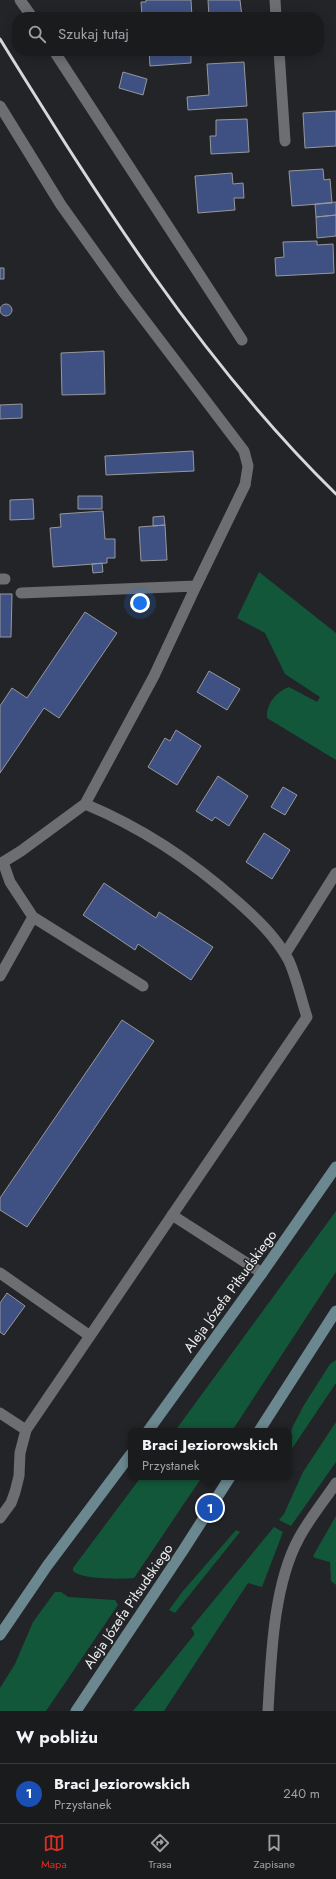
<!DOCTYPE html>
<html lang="pl">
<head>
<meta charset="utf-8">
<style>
  :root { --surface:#1a1b1d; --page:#232426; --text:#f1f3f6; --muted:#9fa1a4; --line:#38393b; --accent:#d93025 }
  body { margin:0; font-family:Jost,sans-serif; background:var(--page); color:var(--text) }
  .you { position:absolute; left:140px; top:603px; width:14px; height:14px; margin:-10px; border:3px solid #fff; border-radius:50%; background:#1a73e8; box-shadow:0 0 0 6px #1a73e833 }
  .badge { display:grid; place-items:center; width:26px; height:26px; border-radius:50%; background:var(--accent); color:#fff; font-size:13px; font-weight:700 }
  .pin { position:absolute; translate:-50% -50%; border:2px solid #fff; box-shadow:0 1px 4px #0006 }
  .popup { position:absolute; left:128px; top:1428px; width:164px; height:52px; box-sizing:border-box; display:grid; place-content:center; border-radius:8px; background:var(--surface); filter:drop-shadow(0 1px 3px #0005); font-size:13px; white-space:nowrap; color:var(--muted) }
  .popup b { font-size:15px; color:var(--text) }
  .popup::after { content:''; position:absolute; left:50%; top:100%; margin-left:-8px; border:8px solid transparent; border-top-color:var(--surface) }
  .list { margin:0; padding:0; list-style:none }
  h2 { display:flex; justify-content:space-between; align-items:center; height:52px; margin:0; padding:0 16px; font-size:17px }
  h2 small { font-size:13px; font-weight:400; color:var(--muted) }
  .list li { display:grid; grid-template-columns:26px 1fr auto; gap:12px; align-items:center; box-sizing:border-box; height:60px; padding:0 16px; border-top:1px solid var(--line) }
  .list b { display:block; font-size:15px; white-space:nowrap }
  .list p { margin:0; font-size:13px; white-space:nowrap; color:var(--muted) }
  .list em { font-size:13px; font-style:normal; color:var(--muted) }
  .icon { flex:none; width:22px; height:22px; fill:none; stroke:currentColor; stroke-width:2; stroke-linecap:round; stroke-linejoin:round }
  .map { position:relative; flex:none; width:336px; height:1711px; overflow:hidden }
  .search { position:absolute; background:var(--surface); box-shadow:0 2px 10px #0003; left:12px; right:12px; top:12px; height:44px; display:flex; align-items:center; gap:10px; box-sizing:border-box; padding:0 14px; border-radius:16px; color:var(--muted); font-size:15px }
  .sheet { height:112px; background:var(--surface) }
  nav { display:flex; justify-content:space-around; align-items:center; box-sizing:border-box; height:56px; border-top:1px solid var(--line); background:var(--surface); font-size:11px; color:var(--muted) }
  nav a { display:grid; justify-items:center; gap:2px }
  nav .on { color:var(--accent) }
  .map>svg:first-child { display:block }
  .green { fill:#12573a }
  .building { fill:#3f5182; stroke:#97989b }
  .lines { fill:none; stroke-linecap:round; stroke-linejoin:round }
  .service { stroke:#6d6e71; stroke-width:11 }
  .minor { stroke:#6d6e71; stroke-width:11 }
  .secondary { stroke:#6b8790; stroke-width:11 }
  .rail { stroke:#d7d8da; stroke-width:3 }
  .labels { text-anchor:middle; stroke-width:3; stroke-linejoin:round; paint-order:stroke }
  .street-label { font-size:14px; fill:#eeeff0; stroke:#232427 }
</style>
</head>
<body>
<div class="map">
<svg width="336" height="1711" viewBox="0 0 336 1711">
  <rect width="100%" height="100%" fill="#232427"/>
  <path class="green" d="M259,572L336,633V760L267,718C266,704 276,692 289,687L317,702L320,697L285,674L265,633L237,618Z
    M336,1211V1272L232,1431H175Z
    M336,1360V1383L289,1453V1438L293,1426L304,1405L330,1364Z
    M336,1422V1462L291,1526L279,1520L284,1514L303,1472Z
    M141,1477H202L134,1578C121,1579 83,1580 73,1571V1568Z
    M336,1516V1585L331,1581L330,1562L315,1558L313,1556Z
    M274,1527L283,1532L262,1587L248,1583L164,1711H133L194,1635V1632L191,1628Z
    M236,1530L240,1532L175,1613L169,1610L183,1591Z
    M55,1592H61L68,1597L115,1600L118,1605L46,1711H0V1688L15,1664L33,1622Z"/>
  <path class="building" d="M146,0H191L192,17H142L141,2H146Z
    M208,0H240L242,17H209Z
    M149,51H191V63L150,66Z
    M244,62L247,106L188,110L187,97L209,95L207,64Z
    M123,72L147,79L143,95L119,88Z
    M336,111V146L305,148L303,113Z
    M247,119L249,152L211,154L210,136H216V120Z
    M323,169L324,180L330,179L332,203L292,206L289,171Z
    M232,173L233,184L243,183L244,198H234L235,210L198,213L195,176Z
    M336,202V215L316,217L315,204Z
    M336,215V236L317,238L316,217Z
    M317,241V245L333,244L334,273L276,276L275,258L284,257L283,242Z
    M0,268H4V279H0Z
    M0 310a6 6 0 1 1 12 0a6 6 0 1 1-12 0Z
    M104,351L105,394L62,395L61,353Z
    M22,404V418L0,419V405Z
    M193,451L194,471L106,475L105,456Z
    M78,496H102V509H78Z
    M33,499L34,519L10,520V500Z
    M103,511L105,539H115V558H107V563L53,567L50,528L61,527L60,514Z
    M164,516L165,525L153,526V517Z
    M165,525L167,560L141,561L139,527Z
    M102,563L103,572L93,573L92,564Z
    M0,594H12L11,637H0Z
    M85,612L117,633L59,718L44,708L0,773V706L12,688L27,698Z
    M209,671L240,689L227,710L197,692Z
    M176,730L201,746L177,785L148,767L165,738L170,741Z
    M218,776L248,796L229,826L215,817L212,821L196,811Z
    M283,787L297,795L285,815L271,807Z
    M264,833L290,850L272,879L246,862Z
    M104,883L156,918L159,912L213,947L191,980L138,944L135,950L83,915Z
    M122,1020L154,1041L27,1227L0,1210V1198Z
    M7,1293L25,1306L4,1335L0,1332V1303Z"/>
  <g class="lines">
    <path class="service" d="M0,106L61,205L124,293L244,451L248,466L245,485
      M0,579H5"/>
    <path class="minor" d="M20,0L32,17
      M275,0L276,17
      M54,51L242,340
      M279,51L285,141
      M21,593L196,586L245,485
      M85,804L154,676L196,586
      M0,864L21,851L85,804C143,828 191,860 238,902C257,919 275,936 288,959C296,975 301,999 307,1017L26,1430L20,1453L19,1476L15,1492L11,1503L0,1518
      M33,917L143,986
      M285,954L336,873
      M0,976L33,917L10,882L3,862
      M172,1215L262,1273
      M0,1273L90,1336
      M0,1413L26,1430
      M268,1711C271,1659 273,1585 299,1538C309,1519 324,1501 336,1483"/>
    <path class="secondary" d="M148,1431L262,1273L336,1167
      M259,1431L336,1311
      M0,1635L47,1566L131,1454
      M76,1711L184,1549L230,1477"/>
    <path class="rail" d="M0,39C99,199 201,362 336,494"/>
  </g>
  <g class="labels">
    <g class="street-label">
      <text transform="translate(230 1291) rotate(-54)" y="5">Aleja Józefa Piłsudskiego</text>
      <text transform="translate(128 1606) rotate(-56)" y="5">Aleja Józefa Piłsudskiego</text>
    </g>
  </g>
</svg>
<div class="you"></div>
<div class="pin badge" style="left:210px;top:1508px;background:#1a4fb4">1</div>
<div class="popup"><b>Braci Jeziorowskich</b>Przystanek</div>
<div class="search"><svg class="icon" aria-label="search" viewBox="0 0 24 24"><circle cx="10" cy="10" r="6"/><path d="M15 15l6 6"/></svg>Szukaj tutaj</div>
</div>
<section class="sheet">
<h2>W pobliżu<small></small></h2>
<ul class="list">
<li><span class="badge" style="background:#1a4fb4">1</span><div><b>Braci Jeziorowskich</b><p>Przystanek</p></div><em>240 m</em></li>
</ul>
</section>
<nav>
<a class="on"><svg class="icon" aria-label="map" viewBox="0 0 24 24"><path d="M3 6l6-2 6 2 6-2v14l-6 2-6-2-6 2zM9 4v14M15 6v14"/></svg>Mapa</a>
<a><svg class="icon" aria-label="directions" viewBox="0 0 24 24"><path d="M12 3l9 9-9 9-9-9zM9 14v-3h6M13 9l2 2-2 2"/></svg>Trasa</a>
<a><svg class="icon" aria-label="saved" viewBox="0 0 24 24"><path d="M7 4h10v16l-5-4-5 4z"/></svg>Zapisane</a>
</nav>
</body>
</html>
